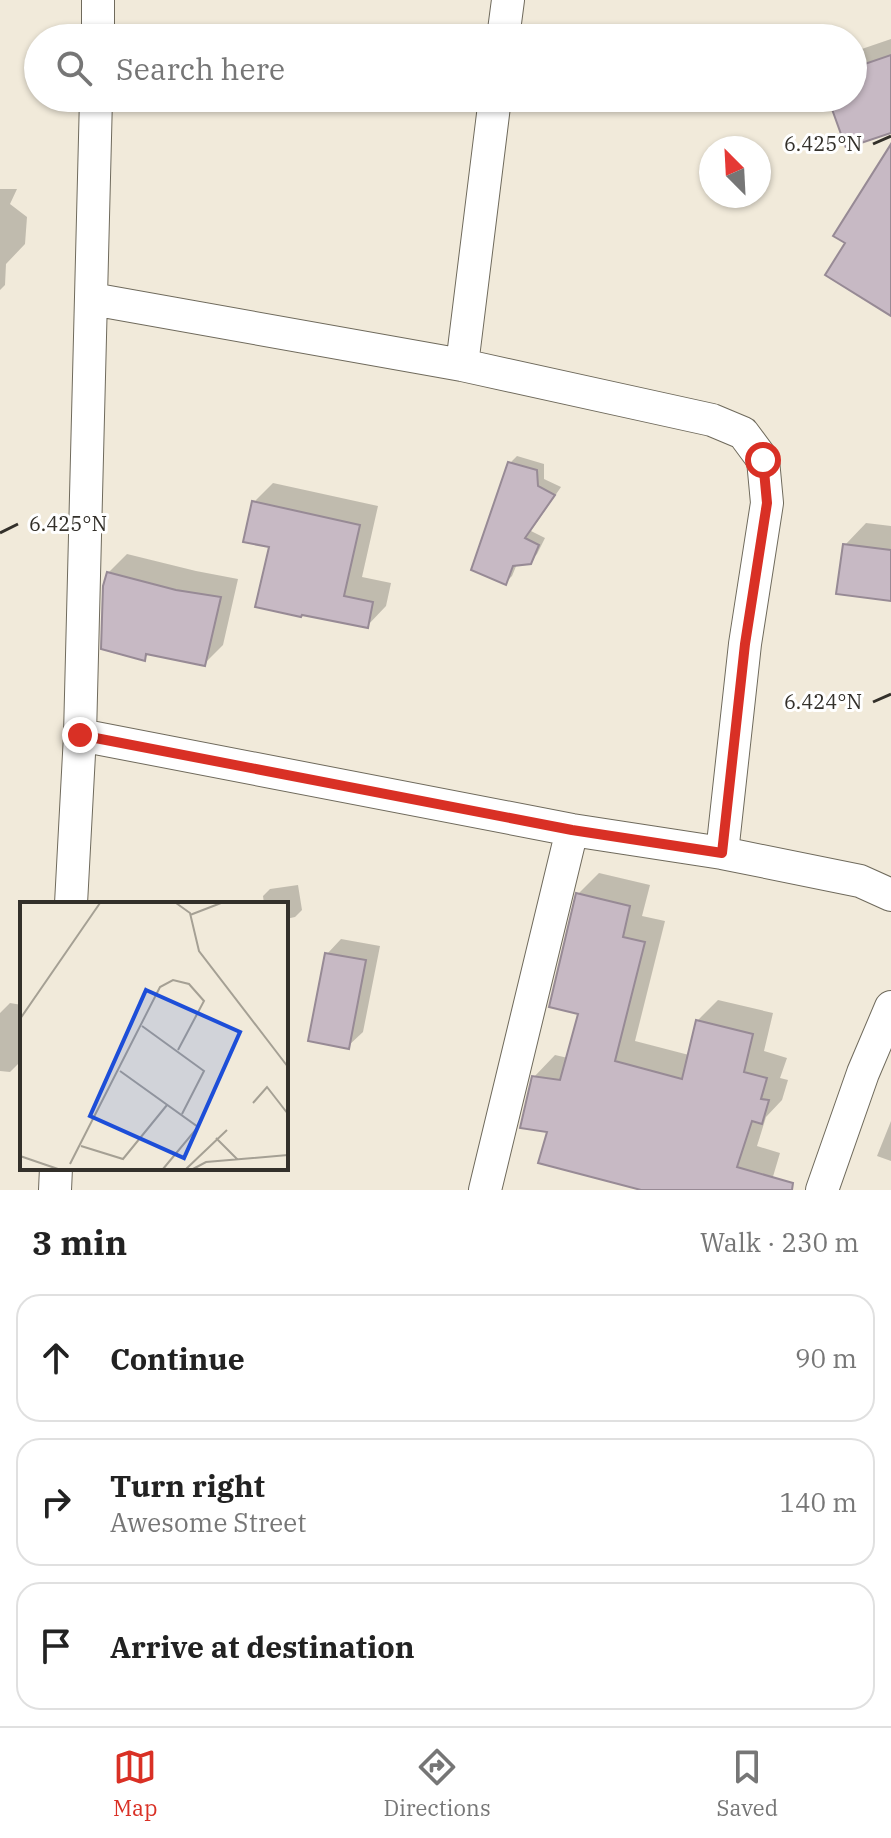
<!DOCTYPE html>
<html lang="en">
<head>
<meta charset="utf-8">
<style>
  :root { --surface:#fff; --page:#f2f2f2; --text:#222; --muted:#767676; --line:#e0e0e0; --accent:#d93025 }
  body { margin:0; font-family:"IBM Plex Serif",serif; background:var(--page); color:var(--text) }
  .compass { position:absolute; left:699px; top:136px; width:72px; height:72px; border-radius:50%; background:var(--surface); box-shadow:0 2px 6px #0004; rotate:336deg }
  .stop { position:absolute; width:24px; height:24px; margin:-18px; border:6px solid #d93025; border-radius:50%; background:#fff }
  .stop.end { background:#d93025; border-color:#fff; box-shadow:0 2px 8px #0008 }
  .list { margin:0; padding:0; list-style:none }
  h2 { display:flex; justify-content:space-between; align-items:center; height:104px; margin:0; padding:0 32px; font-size:34px }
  h2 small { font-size:26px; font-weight:400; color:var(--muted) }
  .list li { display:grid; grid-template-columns:52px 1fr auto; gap:24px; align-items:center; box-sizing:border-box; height:128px; margin:0 16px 16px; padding:0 16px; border:2px solid var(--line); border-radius:24px }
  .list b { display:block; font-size:30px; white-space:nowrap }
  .list p { margin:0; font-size:26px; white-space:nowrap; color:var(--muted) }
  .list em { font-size:26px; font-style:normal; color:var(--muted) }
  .icon { flex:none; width:44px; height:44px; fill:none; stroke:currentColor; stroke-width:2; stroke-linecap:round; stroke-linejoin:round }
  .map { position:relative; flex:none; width:891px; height:1190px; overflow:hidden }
  .search { position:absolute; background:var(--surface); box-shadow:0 2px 6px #0004; left:24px; right:24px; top:24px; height:88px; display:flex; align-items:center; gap:20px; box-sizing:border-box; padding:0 28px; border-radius:44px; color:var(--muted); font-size:30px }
  .sheet { height:536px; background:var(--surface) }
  nav { display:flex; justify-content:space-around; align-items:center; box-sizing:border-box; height:112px; border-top:2px solid var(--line); background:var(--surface); font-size:22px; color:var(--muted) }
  nav a { display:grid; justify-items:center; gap:4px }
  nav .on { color:var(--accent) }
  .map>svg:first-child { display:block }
  .shadow { fill:#0003 }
  .building { fill:#c7b9c4; stroke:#978a95; stroke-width:2 }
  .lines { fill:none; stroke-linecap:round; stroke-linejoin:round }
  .minor-casing { stroke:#6f6a5c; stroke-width:34 }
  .minor { stroke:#fff; stroke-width:32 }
  .route { stroke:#d93025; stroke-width:10 }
  .ticks { fill:none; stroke:#33302a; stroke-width:3 }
  .inset-road { fill:none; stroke:#a5a094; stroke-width:2 }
  .view { fill:#1d4ed8; fill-opacity:0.15; stroke:#1d4ed8; stroke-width:4 }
  .inset-edge { fill:none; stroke:#33302a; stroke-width:4 }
  .ticks-label { font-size:20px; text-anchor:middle; fill:#33302a; stroke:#fff; stroke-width:6; stroke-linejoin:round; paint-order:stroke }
</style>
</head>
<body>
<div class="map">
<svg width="891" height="1190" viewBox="0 0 891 1190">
  <rect width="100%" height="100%" fill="#f1eada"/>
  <path class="shadow" d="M891,39V131L830,98H853V52Z
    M0,189H17L10,204L27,217L25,244L6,264L5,285L0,290Z
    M517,456L544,464V479L561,487L531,531L545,538L537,554L530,562L517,564L512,576L505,583L510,463Z
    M273,483L378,506L362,577L391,583L386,606L367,626L271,546L254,502Z
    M866,523L891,526V598L845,545Z
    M127,554L196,571L238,579L223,645L204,664L150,652L144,659L108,573Z
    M599,873L650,885L642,916L665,921L635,1041L689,1055L697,1021L718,1000L773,1013L764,1051L787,1058L780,1078L788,1080L782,1100L766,1117L757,1146L780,1153L769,1190H649L549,1130L534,1077L555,1055L568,1058L580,1013L578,894Z
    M298,885L302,910L295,917L286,919V904H264L263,896L270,889Z
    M341,939L380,946L363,1032L348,1046L327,954Z
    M10,1003L22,1005V1060L10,1072L0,1071V1013Z
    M891,1121V1161L877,1156Z"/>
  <path class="building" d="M891,55V133L846,148L828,98H853V68Z
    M891,144V316L825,275L845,243L833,236Z
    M508,462L537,470L538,486L555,495L525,538L539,545L531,564L513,566L506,585L471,570Z
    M252,501L360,525L344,596L373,602L368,628L302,615L301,617L255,607L269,547L243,542Z
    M843,544L891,550V601L836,594Z
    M107,572L176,590L221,597L205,666L146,654L145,661L101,649L103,586Z
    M576,893L630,906L623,937L645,942L615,1061L682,1079L696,1020L753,1034L744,1072L767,1078L761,1099L769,1100L762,1124L752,1121L737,1167L793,1183L792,1190H641L538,1163L547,1132L520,1128L532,1076L560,1080L578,1014L549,1007Z
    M325,953L366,960L349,1049L308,1041Z"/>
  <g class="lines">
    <defs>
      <path id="minor" d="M98,38V0
        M503,38L508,0
        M92,299L462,365L712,420L743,433L763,460L767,503L745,644L722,853
        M462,365L495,98
        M80,735L572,830L722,853L860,881L891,895
        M71,904L80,735L96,98
        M55,1190L56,1168
        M485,1190L572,830
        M822,1190L863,1073L891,1007"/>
    </defs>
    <use href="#minor" class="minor-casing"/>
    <use href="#minor" class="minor"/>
  </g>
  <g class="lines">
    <path class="route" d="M80,735L572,830L722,853L745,644L767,503L763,460"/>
  </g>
  <path class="ticks" d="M873,144L891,136M0,533L18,524M873,702L891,694"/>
  <g transform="translate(20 902)">
    <rect width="268" height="268" fill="#f1eada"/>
    <path class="inset-road" d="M156,1L170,11L179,49L268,165M170,13L201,1M0,117L80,1M122,124L184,169L162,212M100,169L178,225L143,267M233,201L247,185L268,212M196,236L217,257M61,244L103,257L147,203M0,254L38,267M50,262L140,85L153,78L169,82L184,99L158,148M166,267L207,228M173,267L186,260L268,253"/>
    <path class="view" d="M126,88L220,130L164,256L70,214Z"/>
    <rect width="268" height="268" class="inset-edge"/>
  </g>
  <g class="ticks-label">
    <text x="823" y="151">6.425°N</text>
    <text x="68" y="531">6.425°N</text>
    <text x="823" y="709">6.424°N</text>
  </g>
</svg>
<svg class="compass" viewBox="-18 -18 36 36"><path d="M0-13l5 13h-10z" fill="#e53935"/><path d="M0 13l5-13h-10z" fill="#767676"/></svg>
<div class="stop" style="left:763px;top:460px"></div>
<div class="stop end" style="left:80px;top:735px"></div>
<div class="search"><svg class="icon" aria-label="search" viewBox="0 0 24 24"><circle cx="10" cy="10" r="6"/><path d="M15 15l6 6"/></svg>Search here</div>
</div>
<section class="sheet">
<h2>3 min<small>Walk · 230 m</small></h2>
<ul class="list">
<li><svg class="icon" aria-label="ahead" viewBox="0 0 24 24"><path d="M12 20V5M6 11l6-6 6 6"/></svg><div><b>Continue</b></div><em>90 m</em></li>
<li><svg class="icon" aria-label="right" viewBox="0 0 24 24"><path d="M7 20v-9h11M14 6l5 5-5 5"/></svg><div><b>Turn right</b><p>Awesome Street</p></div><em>140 m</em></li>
<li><svg class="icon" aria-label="arrive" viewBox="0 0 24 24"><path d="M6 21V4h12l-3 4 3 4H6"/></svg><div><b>Arrive at destination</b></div></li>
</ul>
</section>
<nav>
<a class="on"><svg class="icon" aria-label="map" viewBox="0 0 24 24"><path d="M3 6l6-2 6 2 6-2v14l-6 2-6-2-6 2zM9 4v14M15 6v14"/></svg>Map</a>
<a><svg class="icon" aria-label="directions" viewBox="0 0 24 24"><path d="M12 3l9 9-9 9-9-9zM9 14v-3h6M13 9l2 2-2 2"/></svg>Directions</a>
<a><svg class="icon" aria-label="saved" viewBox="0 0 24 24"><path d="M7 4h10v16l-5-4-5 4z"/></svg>Saved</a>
</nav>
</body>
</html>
